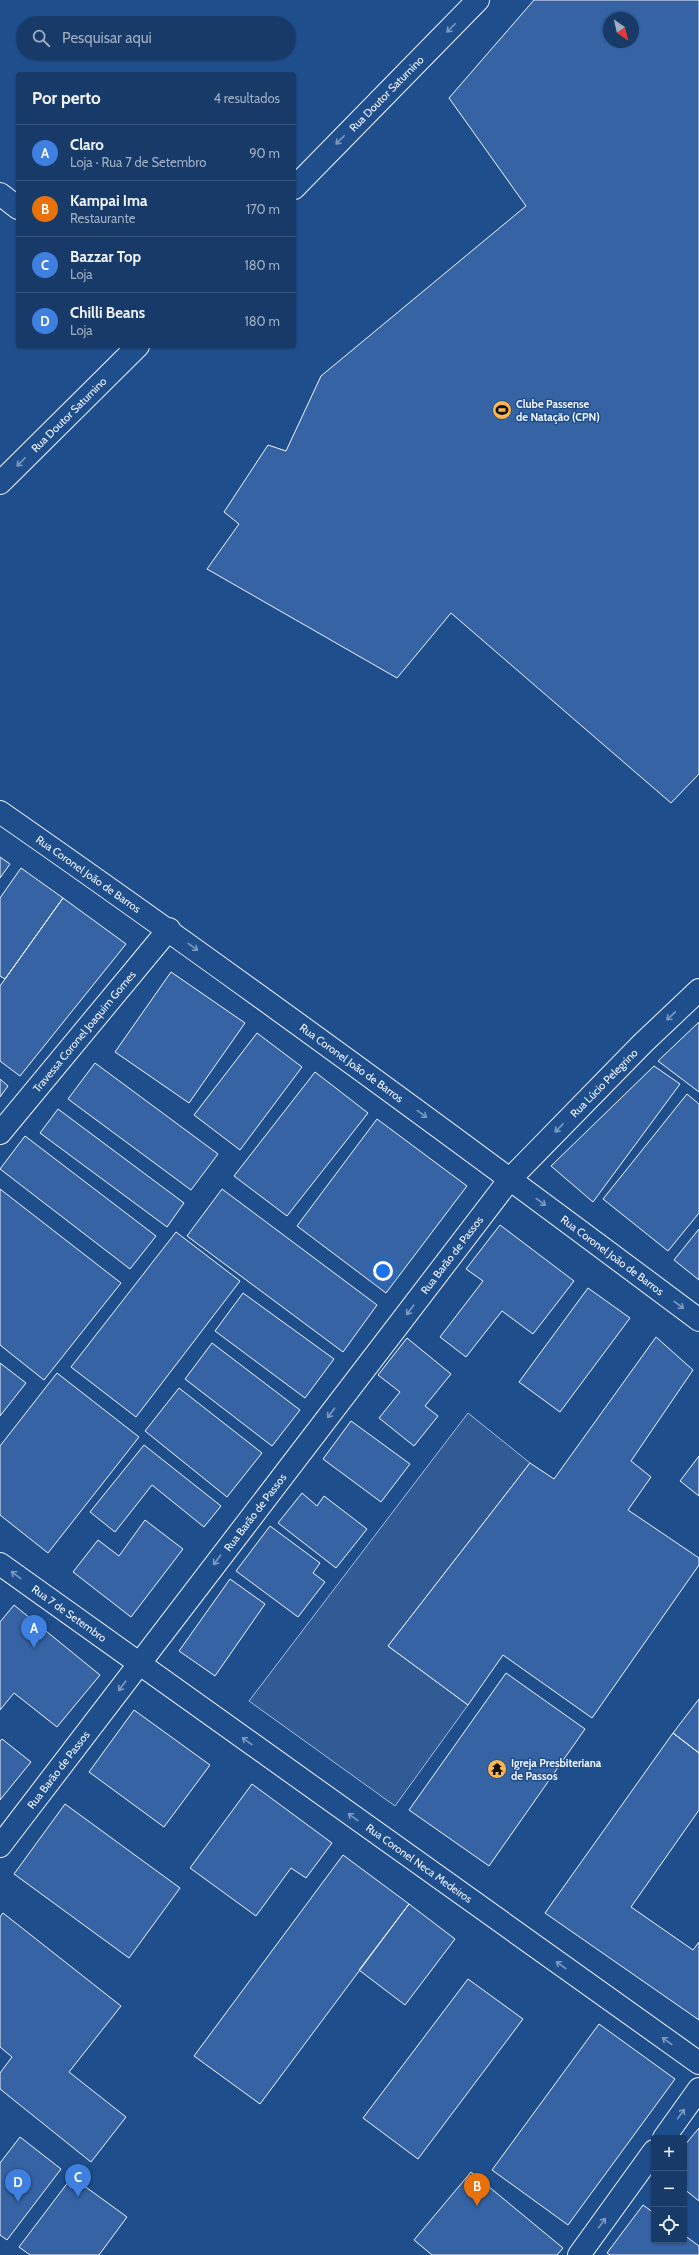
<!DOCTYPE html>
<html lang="pt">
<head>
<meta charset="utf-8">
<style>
  :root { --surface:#173a69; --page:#244571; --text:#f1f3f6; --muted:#9eadc0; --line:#36547d; --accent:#8bbbb9 }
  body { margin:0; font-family:Cabin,sans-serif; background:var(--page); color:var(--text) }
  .controls { position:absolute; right:12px; bottom:12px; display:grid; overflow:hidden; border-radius:4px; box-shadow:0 1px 3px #0004 }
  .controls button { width:36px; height:36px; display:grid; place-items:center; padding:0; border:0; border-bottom:1px solid var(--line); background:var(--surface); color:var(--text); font:20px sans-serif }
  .compass { position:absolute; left:603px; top:12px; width:36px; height:36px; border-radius:50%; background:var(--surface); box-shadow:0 1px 3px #0004; rotate:146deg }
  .you { position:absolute; left:383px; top:1271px; width:14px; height:14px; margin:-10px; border:3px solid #fff; border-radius:50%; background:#1a73e8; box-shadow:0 0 0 6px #1a73e833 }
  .badge { display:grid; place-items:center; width:26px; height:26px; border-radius:50%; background:var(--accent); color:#fff; font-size:13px; font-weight:700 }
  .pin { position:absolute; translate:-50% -33px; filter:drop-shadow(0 1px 2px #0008) }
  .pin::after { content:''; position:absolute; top:21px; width:14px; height:12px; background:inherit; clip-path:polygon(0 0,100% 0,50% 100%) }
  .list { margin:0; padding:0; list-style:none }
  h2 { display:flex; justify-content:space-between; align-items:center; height:52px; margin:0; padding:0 16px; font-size:17px }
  h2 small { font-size:13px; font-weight:400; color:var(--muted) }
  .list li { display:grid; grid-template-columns:26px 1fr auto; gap:12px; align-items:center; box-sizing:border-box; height:56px; padding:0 16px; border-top:1px solid var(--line) }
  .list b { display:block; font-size:15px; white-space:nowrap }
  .list p { margin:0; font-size:13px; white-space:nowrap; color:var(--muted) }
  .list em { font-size:13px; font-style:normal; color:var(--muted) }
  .icon { flex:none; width:22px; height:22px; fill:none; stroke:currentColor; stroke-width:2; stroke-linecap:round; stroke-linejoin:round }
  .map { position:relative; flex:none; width:699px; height:2255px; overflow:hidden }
  .search { position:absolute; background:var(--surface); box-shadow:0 1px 3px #0004; left:16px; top:16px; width:280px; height:44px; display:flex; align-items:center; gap:10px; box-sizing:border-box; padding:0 14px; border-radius:22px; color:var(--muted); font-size:15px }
  .panel { position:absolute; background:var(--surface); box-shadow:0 1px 3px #0004; left:16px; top:72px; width:280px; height:276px; border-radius:4px }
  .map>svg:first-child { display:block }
  .parking { fill:#305b95; stroke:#a8bbd7 }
  .building { fill:#3563a3; stroke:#f2f6ff; fill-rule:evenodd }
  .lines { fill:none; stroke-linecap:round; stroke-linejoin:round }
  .minor-casing { stroke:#f2f6ff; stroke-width:24 }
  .major-casing { stroke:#f2f6ff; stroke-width:24 }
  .minor { stroke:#1f4e8c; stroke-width:22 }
  .major { stroke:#1f4e8c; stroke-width:22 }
  .oneway { stroke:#7e9ac0 }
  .labels { text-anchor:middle; stroke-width:3; stroke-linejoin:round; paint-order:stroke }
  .street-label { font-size:11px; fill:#f2f6ff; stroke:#1f4e8c }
  .poi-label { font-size:11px; font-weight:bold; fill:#f2f6ff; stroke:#1f4e8c; text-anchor:start }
</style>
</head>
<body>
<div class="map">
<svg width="699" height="2255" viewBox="0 0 699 2255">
  <rect width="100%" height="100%" fill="#1f4e8c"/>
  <path class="parking" d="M468,1413L530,1463L388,1646L468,1705L395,1806L249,1701Z"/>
  <path class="building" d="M534,0H699V774L671,803L451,613L397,678L207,569L239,524L224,512L268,445L286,451L321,376L526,206L449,98ZM609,18H633V42H609Z
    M0,857L10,864L0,878Z
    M21,868L63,898L5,979L0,976V898Z
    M63,898L126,944L20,1076L0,1061V986Z
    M171,972L245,1023L189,1103L115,1052Z
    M699,1022V1092L658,1061Z
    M257,1033L302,1067L240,1150L194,1115Z
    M95,1063L218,1154L191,1190L68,1099Z
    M654,1066L680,1084L593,1202L551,1166Z
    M315,1072L368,1113L287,1216L234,1176Z
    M0,1079L8,1086L0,1097Z
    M687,1094L699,1104V1213L668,1251L603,1199Z
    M58,1109L184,1203L167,1227L40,1133Z
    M377,1119L467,1186L386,1293L297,1226Z
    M25,1136L156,1236L130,1269L0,1169Z
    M0,1189L121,1283L44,1380L0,1345Z
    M222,1189L377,1305L343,1352L187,1236Z
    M500,1225L574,1281L533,1334L502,1311L466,1357L440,1337L483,1281L466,1269Z
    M699,1229V1280L674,1260Z
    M176,1232L240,1281L136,1417L71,1367Z
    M588,1288L630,1318L560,1412L519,1382Z
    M243,1293L334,1359L305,1398L215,1331Z
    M656,1337L693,1370L631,1461L651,1477L628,1510L699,1558V1565L592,1718L503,1655L468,1705L388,1646L530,1463L554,1479Z
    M407,1338L451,1374L425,1406L438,1416L414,1446L379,1418L400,1392L378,1375Z
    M212,1343L300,1410L272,1446L185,1379Z
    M0,1363L26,1383L0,1416Z
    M57,1373L139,1437L48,1553L0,1515V1446Z
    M179,1388L262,1453L227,1497L145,1431Z
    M351,1421L410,1464L381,1502L323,1459Z
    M144,1445L221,1506L204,1527L152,1485L115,1532L90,1512Z
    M699,1456V1496L680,1481Z
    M302,1493L317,1506L324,1496L367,1529L336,1568L278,1523Z
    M145,1520L183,1549L131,1617L73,1572L98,1540L119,1556Z
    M270,1526L320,1563L313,1573L325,1582L298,1617L236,1571Z
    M230,1579L265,1604L215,1676L179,1651Z
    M14,1605L100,1675L57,1727L14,1693L0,1710V1622Z
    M506,1673L585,1729L489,1866L409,1810Z
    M699,1699V1753L673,1733Z
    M134,1710L210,1765L164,1827L89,1772Z
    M673,1733L699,1753V1810L631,1907L693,1950L699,1942V2020L545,1913Z
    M2,1739L31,1762L0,1800V1741Z
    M252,1784L332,1843L306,1878L291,1868L256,1916L190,1868Z
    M65,1804L180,1888L129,1958L14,1874Z
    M343,1855L409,1904L260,2104L194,2056Z
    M409,1904L455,1939L405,2005L359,1970Z
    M3,1913L121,2006L69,2072L126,2117L91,2162L0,2089V2073L12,2057L0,2047V1917Z
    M468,1979L523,2019L418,2159L363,2118Z
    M599,2024L675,2079L568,2225L492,2170Z
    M699,2128V2201L684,2189V2146Z
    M20,2137L61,2169L7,2240L0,2235V2163Z
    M471,2172L563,2248L557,2255H432L414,2240Z
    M72,2177L127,2217L99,2255H30L19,2247Z
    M643,2205L654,2213V2240H684V2235L699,2246V2255H610L607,2253Z"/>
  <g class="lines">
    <defs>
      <g id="minor">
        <path id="s1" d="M294,188L478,0"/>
        <path d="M0,194L18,208"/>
        <path id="s2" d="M0,483L138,346"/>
        <path id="s3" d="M0,812C237,977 468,1147 699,1320"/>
        <path id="s4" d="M0,1133L169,929"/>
        <path id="s5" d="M0,1564L699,2063"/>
        <path d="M664,2138L699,2089"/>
        <path d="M579,2255L654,2151"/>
      </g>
      <g id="major">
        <path id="s6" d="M0,1846L510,1179L643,1043L699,990"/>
      </g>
    </defs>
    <use href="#minor" class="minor-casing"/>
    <use href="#major" class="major-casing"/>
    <use href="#minor" class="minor"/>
    <use href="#major" class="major"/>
  </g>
  <defs><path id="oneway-shaft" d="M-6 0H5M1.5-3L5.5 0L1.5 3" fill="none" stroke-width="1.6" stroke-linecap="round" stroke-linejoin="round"/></defs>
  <g class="oneway">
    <use href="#oneway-shaft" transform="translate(451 28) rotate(135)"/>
    <use href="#oneway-shaft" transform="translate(340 140) rotate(135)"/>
    <use href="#oneway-shaft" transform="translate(21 462) rotate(135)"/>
    <use href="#oneway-shaft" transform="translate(193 947) rotate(36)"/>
    <use href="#oneway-shaft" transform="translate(671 1016) rotate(137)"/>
    <use href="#oneway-shaft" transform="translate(422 1114) rotate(36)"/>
    <use href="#oneway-shaft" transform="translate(559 1128) rotate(134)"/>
    <use href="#oneway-shaft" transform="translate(541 1202) rotate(37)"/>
    <use href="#oneway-shaft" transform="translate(679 1305) rotate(37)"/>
    <use href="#oneway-shaft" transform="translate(410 1310) rotate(127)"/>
    <use href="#oneway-shaft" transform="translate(331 1413) rotate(127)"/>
    <use href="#oneway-shaft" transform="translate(217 1560) rotate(127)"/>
    <use href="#oneway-shaft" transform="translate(16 1575) rotate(-144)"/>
    <use href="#oneway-shaft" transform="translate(122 1686) rotate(127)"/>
    <use href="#oneway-shaft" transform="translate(247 1741) rotate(-144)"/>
    <use href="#oneway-shaft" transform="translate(353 1817) rotate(-144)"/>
    <use href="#oneway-shaft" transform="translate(561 1965) rotate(-144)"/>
    <use href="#oneway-shaft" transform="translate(667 2041) rotate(-144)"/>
    <use href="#oneway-shaft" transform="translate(681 2114) rotate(-54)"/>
    <use href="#oneway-shaft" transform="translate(602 2223) rotate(-54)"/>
  </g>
  <defs>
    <symbol id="stadium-disc" viewBox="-11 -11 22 22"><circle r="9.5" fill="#ffb74d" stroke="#1f4e8c"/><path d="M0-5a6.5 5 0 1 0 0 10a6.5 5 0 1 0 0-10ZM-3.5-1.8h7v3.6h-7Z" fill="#111"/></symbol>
    <symbol id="temple-disc" viewBox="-11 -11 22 22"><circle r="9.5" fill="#ffb74d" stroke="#1f4e8c"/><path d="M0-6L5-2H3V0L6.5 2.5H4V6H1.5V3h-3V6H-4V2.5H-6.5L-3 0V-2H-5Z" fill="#111"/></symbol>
  </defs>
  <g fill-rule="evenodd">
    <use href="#stadium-disc" x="491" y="399" width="22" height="22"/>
    <use href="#temple-disc" x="486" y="1758" width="22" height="22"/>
  </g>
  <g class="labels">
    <g class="street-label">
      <text dy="4" stroke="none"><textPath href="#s1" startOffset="132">Rua Doutor Saturnino</textPath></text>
      <text dy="4" stroke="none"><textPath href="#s2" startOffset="97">Rua Doutor Saturnino</textPath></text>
      <text dy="4" stroke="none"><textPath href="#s3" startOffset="108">Rua Coronel João de Barros</textPath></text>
      <text dy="4" stroke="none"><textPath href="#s4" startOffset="132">Travessa Coronel Joaquim Gomes</textPath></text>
      <text dy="4" stroke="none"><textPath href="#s3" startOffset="432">Rua Coronel João de Barros</textPath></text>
      <text dy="4" stroke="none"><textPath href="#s6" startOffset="974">Rua Lúcio Pelegrino</textPath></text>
      <text dy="4" stroke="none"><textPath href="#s6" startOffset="744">Rua Barão de Passos</textPath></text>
      <text dy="4" stroke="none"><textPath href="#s3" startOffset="756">Rua Coronel João de Barros</textPath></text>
      <text dy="4" stroke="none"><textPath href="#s6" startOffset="420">Rua Barão de Passos</textPath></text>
      <text dy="4" stroke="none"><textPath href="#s5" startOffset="85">Rua 7 de Setembro</textPath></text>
      <text dy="4" stroke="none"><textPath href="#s6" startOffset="96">Rua Barão de Passos</textPath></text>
      <text dy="4" stroke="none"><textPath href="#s5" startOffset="515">Rua Coronel Neca Medeiros</textPath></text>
    </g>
    <g class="poi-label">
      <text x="516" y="408">Clube Passense<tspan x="516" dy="13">de Natação (CPN)</tspan></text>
      <text x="511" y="1767">Igreja Presbiteriana<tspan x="511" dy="13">de Passos</tspan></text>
    </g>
  </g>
</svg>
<div class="controls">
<button>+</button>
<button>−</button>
<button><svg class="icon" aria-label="locate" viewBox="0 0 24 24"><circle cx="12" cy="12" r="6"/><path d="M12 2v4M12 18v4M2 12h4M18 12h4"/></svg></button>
</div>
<svg class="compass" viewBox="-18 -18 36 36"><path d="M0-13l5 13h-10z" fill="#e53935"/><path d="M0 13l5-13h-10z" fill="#9eadc0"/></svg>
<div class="you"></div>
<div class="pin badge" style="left:34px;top:1648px;background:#3f7fe0">A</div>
<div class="pin badge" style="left:477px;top:2206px;background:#e8710a">B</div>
<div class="pin badge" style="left:78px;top:2197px;background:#3f7fe0">C</div>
<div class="pin badge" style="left:18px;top:2202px;background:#3f7fe0">D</div>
<div class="search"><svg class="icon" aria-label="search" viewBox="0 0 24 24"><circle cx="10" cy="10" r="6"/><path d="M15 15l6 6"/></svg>Pesquisar aqui</div>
<section class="panel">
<h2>Por perto<small>4 resultados</small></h2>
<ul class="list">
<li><span class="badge" style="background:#3f7fe0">A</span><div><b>Claro</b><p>Loja · Rua 7 de Setembro</p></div><em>90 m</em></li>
<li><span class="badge" style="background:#e8710a">B</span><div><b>Kampai Ima</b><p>Restaurante</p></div><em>170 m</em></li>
<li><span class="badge" style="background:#3f7fe0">C</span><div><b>Bazzar Top</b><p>Loja</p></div><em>180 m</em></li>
<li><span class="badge" style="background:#3f7fe0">D</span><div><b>Chilli Beans</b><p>Loja</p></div><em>180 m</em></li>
</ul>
</section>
</div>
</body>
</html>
